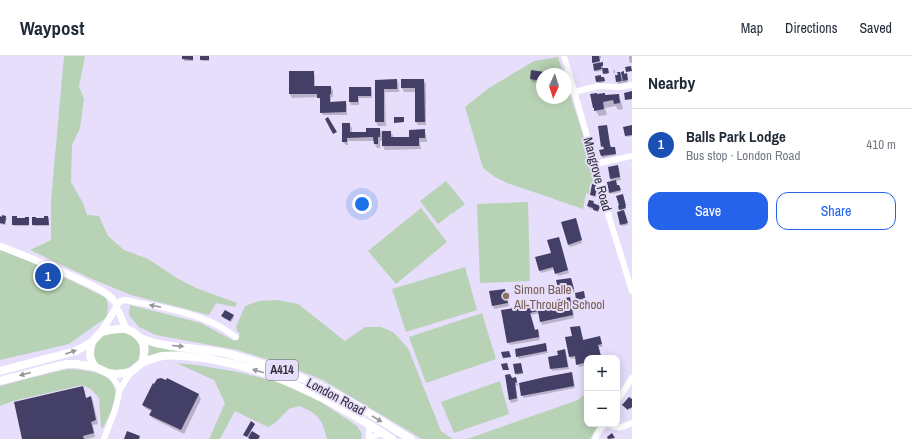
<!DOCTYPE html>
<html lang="en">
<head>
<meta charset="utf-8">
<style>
  :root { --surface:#fff; --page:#f2f2f3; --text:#1f2937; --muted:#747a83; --line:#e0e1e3; --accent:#2563eb }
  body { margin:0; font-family:"Archivo Narrow",sans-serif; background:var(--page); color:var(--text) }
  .controls { position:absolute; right:12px; bottom:12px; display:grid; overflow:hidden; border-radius:8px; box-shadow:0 2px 10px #0003 }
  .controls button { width:36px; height:36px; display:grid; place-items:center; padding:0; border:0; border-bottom:1px solid var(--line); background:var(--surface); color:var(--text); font:20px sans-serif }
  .compass { position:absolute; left:536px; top:12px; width:36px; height:36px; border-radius:50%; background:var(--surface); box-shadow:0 2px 10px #0003; rotate:184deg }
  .you { position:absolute; left:362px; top:148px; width:14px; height:14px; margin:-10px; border:3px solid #fff; border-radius:50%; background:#1a73e8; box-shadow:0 0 0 6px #1a73e833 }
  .badge { display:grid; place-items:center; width:26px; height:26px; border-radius:50%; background:var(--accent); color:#fff; font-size:13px; font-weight:700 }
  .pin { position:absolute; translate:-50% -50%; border:2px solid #fff; box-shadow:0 1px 4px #0006 }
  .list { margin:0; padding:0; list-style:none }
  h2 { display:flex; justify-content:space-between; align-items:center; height:52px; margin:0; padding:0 16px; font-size:17px }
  h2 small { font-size:13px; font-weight:400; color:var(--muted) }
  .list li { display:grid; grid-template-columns:26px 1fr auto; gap:12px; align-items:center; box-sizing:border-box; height:72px; padding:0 16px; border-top:1px solid var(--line) }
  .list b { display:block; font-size:15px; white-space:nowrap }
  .list p { margin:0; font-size:13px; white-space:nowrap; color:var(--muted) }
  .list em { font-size:13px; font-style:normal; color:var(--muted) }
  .actions { display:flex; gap:8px; padding:12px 16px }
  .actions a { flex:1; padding:9px 0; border:1px solid var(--accent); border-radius:12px; text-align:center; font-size:14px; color:var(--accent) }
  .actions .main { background:var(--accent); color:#fff }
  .map { position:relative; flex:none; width:632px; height:383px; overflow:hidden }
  header { display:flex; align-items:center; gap:24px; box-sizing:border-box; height:56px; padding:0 20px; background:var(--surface); border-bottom:1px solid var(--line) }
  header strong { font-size:19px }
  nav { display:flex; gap:22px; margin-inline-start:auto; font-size:14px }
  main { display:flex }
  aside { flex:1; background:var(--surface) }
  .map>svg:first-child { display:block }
  .green { fill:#b8d2b5 }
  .shadow { fill:#0003 }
  .building { fill:#433f66 }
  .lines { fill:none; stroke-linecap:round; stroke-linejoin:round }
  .minor { stroke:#fff; stroke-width:6 }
  .major { stroke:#fff; stroke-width:7 }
  .highway { stroke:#fff; stroke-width:8 }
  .oneway { fill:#97969b }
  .education-dot { fill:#8d6e63; stroke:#e6defa; stroke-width:1.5 }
  .labels { text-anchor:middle; stroke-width:4; stroke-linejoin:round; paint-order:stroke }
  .shield { fill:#e6defa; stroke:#666172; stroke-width:1 }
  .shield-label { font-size:12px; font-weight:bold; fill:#2f2c37 }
  .street-label { font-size:13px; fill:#2f2c37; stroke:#e6defa }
  .education-label { font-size:13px; fill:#785e54; stroke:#e6defa; text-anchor:start }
</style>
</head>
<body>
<header>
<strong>Waypost</strong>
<nav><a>Map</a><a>Directions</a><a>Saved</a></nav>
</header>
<main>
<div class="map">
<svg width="632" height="383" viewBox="0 0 632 383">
  <rect width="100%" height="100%" fill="#e6defa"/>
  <path class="green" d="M64,0H85L79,30L84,43L80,72L72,89L71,126L83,147L87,159L99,160L108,180L124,194L148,203L177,222L196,232L237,247L235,251L216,247L209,259L131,239L92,223L30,194L51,184V145Z
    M558,1L563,18H542V42H566V26L598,125L590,128L589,138L586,137L583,153L507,127L495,121L483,112L465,51L489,32L534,5Z
    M446,125L465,148L452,158L449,155L451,158L438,168L420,145Z
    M528,146L530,225L480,227L477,148Z
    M421,152L447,186L396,228L368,195Z
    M0,194C36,207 71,224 106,242L108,250L107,261L69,288L0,304Z
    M465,211L477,254L406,276L392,233Z
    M277,244L298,248L345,285L365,271H381L393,276L408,292L441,375L453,383H422L323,324L280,307L237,294L156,279L139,271L129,259L130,249L201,267L234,285L240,278L237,275L236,271L245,250L259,245Z
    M482,257L496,303L426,327L409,281Z
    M119,276C138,278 140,284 140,301C124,326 84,312 95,289C97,284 102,280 107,278C111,277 115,277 119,276Z
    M148,287L177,293V297L148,300L149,294Z
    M176,307L196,309L238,316L278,326L321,346L357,370L362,378L361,383H327C322,363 319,358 299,350L289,353L275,367L268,371L235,355L220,383H209L225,347L214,324Z
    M69,313C86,314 118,316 115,340C114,351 108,362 103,372L101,371L99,342L91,333L82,329L13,345L0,350V330L54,316Z
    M500,325L509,358L454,377L441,346Z
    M587,336V368H599L590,383H467L578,344Z"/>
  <path class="shadow" d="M183,0H193V5H184Z
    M201,0H209V5H202Z
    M593,0H601V2H599L600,7L603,9V11L601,12V14L607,13L608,18H605L604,14L596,16L593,6Z
    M629,0H632V7H630L629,5Z
    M613,14H615V18H614Z
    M532,15L550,18H542V27L532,26L531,23Z
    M313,16L315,20V31H331L333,34V41H331V47L346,46L347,49V59H323L321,56V44H320L319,41L292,42L290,38Z
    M623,16L627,20L628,26L618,28L616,20H619L618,17Z
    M596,20H601L602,22L604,23L605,26L598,28Z
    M397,24L399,28V36H385L386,70H378L376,66V25Z
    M402,24H423L426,28V69H418L416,66V36H404L402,32Z
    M350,32H371L372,34V42H359V49H351L350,46Z
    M618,39L621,45L623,53L618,54L616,50L605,52L607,59L599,60L594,52L605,40Z
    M349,68L352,72V77H367L380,73L383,79L390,76L393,79V82H410L424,74L426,78L427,86H420L421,93L385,94L383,90V85H380V92H377L375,88V85H348V89H346L343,86Z
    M632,70V80L626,81V80Z
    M607,71L611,92L615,93L616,99L602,102L601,95L605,94L604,91L603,92L602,90Z
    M618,111L619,113L621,124L615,125L617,130L620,131L621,136L611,138L608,127L612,126L610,123Z
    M595,130L596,134L597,135L596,141L592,140L591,139Z
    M623,141L626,151L625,152L626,153L623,154L628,169L622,170L618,157L621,156L620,153Z
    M593,146L600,152L598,156L595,155L593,153L589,152L588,150Z
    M0,161H6L7,162L5,169L0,168Z
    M48,161L49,163V170H34L33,169L36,163H43Z
    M29,162V170H14L13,168Z
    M576,163L577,166L582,187L570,191L569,189Z
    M558,182L560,185L569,217L558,220L555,213L541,217L540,215L552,197Z
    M558,225H572L575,236L561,238L560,235Z
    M504,234L506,236L509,250L494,253L493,250L490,236Z
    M584,237L586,243L578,245L577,243Z
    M570,242L572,245L574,262L542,269L541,266L540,257L531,259L535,275L538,274L539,276L540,284L510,289L508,287L502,255L535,250Z
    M586,247L588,253L580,255L579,253Z
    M223,260H233L234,261L231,266L223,262Z
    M579,271L584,285L599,281L603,291H599L601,302H587V309L579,311L576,302L571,303L570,301L573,281Z
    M545,288L548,297L519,303L517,300Z
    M565,294L566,297L569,313L553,315L551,313L559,300Z
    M514,309L521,310L523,318L517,319Z
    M571,317L573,320L575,332L524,342L522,339Z
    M506,320L512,323L516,322L517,325L518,329L516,330L518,345L511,347L510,344Z
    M168,324L199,339L201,343L184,378L152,362L150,359L152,356L145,352L143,349Z
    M83,331L85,335L86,343L91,342L93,345L98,368L93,369L95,381L87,383H23Z
    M254,368L250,376L259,381L260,383H250L248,380L247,381L244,379Z"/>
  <path class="building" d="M182,0H193V4L182,3Z
    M200,0H209V4H200Z
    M592,0H599L600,5L592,7Z
    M603,6V10H601L602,13L594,15L593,8Z
    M631,10L632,15L626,16L625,11Z
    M602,12H608L609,17L603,18Z
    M531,14L551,17V18H542V25L530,23Z
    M289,15H314V30H331V38H330V46L346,45V56L320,57V42H317V38H289Z
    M624,15V18L627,17L628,24L623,25L621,16Z
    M617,16H620L622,25L616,26L615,19H618Z
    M601,19V21H604L605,25L596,26L595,20Z
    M397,23V33H384V66H375V24Z
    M401,23H424L425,66H415V32H401Z
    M349,31H371V40H358V46H349Z
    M632,35V43L625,44L624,37Z
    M597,37V38L605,37V39L619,38L620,47L614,48L613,44L603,46L604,53L594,55V52H593L590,38Z
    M328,61L337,76L333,78L325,63Z
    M394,61H404V66L394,67Z
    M342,67H350V76H366V72H380V81H378V88H374L373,81L347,82V86H342Z
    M607,69L610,89L611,91H615L616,98L601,100L599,94L604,93L603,90L601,91L598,70Z
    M632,69V79L625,80L623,71Z
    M425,73V82H419V90H382V75H391V81H409V74Z
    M618,109L620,121L610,123L608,111Z
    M616,124L617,129H619L621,134L609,137L607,126Z
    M592,128L596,129L595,132L597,133L595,140L590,139Z
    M623,138L626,150H625L626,152L619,154L618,150L619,149L616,140Z
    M589,144L594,145L593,147L600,150L598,155L593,154V152L587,150Z
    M624,154L628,167L620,169L617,156Z
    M2,159L6,160L5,168L0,167V160L2,161Z
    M12,160H17V162H25V161H29V169H12Z
    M44,160H48L49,169H32V161H36V162H44Z
    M576,162L582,184L568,189L561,166Z
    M559,181L568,214L555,218L553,211L539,215L535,201L551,197L547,184Z
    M571,222L574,233L559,235L556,224Z
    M505,233L508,247L492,250L489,235Z
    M584,235L585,242L576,244L575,237Z
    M570,241L573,259L540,266L538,255L530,257L535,274L538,273L539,281L507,287L501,254L535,249Z
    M586,245L588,252L578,254L577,247Z
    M225,254L234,259L230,265L221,260Z
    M580,270L583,284L600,280L602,288L598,289L601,300L587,302V306L576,309L575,300L569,301L565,281L572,280L570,271Z
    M546,287L547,295L516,301L515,293Z
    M565,293L568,311L550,313L548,301L558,299L557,295Z
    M509,295L511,301L503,302L501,296Z
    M507,307L509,314H503L501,308Z
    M521,307L523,317L515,318L513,308Z
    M572,316L574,330L521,340L519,327L545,321Z
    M510,318L512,322L516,321L517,326L515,327L517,342L509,344L505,319Z
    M161,322L166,324L167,322L199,338L181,374L149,359L152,354L142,349L153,327L154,328L157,323Z
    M83,330L86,342L91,340L96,364L91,366L94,377L83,380L84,383H22L14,346Z
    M629,341L632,343V351L630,353L629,352L628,354L622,349Z
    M251,365L255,368L247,381L243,379Z
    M127,375L140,380L139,383H124Z
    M252,375L260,380L258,383H250L248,382Z
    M612,377L615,382L608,383L607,381Z"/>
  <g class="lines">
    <path class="minor" d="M564,0L598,118L609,161L632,235
      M574,36L599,30L619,31L632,29
      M595,108L632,100
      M117,249L121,245L125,244C158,251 191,255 221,271C226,274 231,278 236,281
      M108,317L113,322L120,333
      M617,345L632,322
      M609,368C619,374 622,371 632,367
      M369,369V382L382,377
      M104,383L115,354L120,333L131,316
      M595,383L598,376L605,368"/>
    <path class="major" d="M0,190C26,200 51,210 76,222C90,229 109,235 117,249L116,252L101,276
      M116,252L119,256L126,273"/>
    <path class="highway" d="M140,282C148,285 157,288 166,289C187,293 209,293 229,298C262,307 294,317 324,332C354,346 382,366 411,383
      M92,286C89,296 89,302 95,311
      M143,306C149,304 156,301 163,300C178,298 194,301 209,303C279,315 333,345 392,383
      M0,315L76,295L92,286L101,276L110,274L119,273H126L133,276L140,282L144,289V296L143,306L131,316L125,317L116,318L108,317L95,311L76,308H66L50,312L0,325"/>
  </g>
  <defs><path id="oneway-solid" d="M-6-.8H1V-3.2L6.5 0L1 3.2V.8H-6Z"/></defs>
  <g class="oneway">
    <use href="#oneway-solid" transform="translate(155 250) rotate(-169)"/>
    <use href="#oneway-solid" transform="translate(178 290) rotate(5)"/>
    <use href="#oneway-solid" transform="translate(71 296) rotate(-19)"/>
    <use href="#oneway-solid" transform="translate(258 315) rotate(-163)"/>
    <use href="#oneway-solid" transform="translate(25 318) rotate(165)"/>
    <use href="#oneway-solid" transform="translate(377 363) rotate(31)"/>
  </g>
  <circle class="education-dot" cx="506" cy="240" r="4"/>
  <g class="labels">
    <rect class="shield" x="266" y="304" width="32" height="20" rx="3"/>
    <g class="shield-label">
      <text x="282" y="318">A414</text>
    </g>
    <g class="street-label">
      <text transform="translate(598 118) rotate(75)" y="5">Mangrove Road</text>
      <text transform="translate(336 340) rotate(28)" y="5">London Road</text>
    </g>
    <g class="education-label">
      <text x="514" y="238">Simon Balle<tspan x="514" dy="15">All-Through School</tspan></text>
    </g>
  </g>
</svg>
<div class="controls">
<button>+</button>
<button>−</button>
</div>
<svg class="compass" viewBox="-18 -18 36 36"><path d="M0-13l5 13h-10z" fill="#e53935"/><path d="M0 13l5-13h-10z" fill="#747a83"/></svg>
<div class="you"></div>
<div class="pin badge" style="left:48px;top:220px;background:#1a4fb4">1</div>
</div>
<aside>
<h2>Nearby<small></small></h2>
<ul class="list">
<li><span class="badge" style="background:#1a4fb4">1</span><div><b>Balls Park Lodge</b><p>Bus stop · London Road</p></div><em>410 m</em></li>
</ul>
<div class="actions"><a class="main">Save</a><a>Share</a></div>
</aside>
</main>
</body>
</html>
